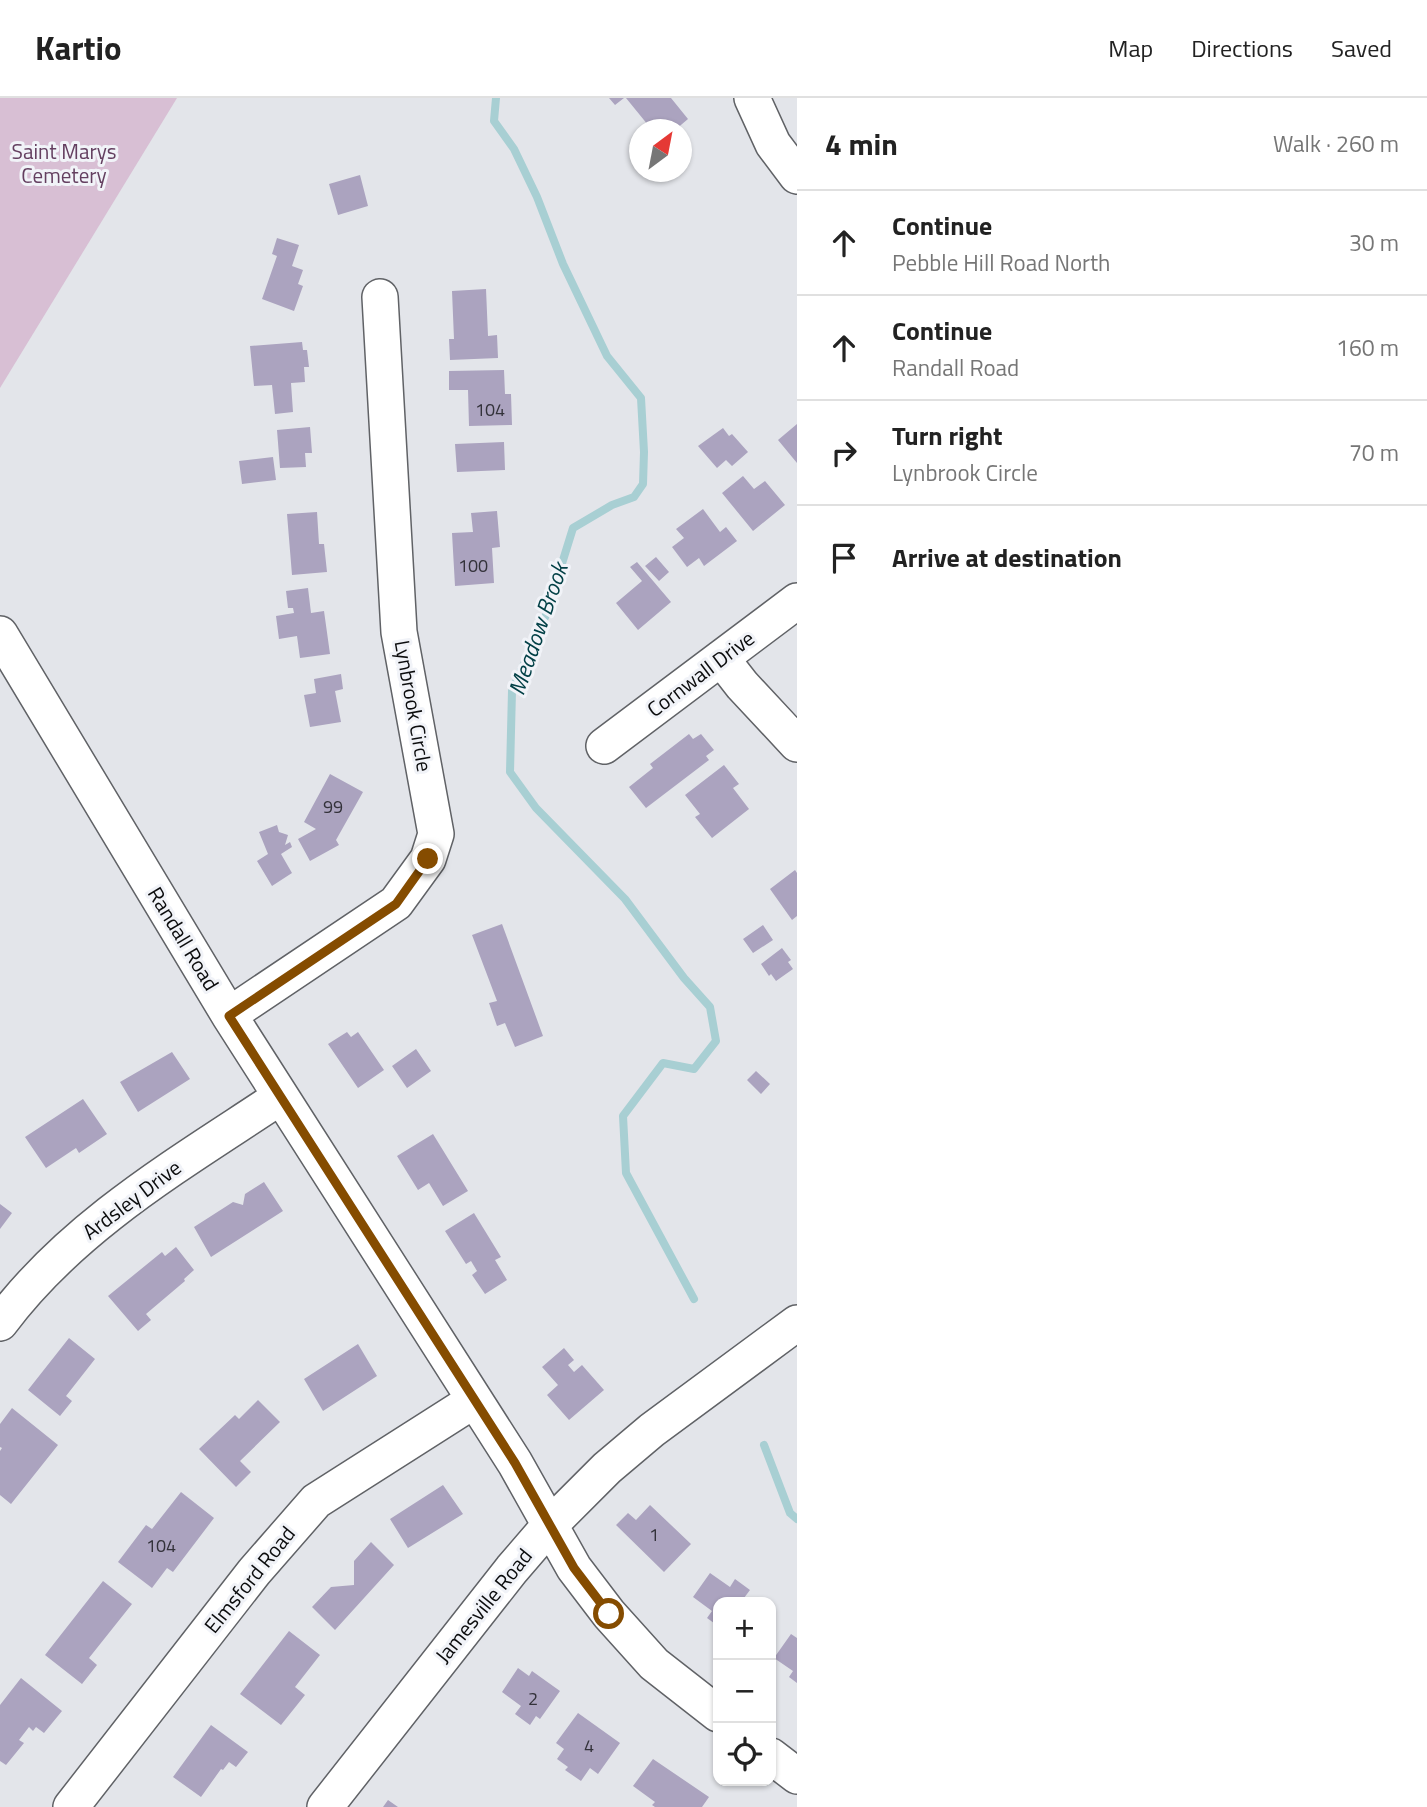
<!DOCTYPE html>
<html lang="en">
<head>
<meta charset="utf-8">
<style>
  :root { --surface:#fff; --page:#f6f6f6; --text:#222; --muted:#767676; --line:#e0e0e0 }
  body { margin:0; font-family:"Titillium Web",sans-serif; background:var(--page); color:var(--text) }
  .controls { position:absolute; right:21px; bottom:21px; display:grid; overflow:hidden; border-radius:14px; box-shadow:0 2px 5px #0004 }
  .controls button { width:63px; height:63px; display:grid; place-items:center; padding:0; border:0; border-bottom:2px solid var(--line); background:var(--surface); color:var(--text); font:35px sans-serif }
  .compass { position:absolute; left:629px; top:21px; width:63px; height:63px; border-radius:50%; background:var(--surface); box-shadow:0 2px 5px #0004; rotate:32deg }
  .stop { position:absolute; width:21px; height:21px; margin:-16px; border:5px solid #854c00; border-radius:50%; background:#fff }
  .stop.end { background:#854c00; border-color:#fff; box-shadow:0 2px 7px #0008 }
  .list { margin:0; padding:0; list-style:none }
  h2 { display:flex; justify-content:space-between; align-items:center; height:91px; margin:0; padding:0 28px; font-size:30px }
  h2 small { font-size:23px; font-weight:400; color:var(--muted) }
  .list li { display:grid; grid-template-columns:46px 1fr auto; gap:21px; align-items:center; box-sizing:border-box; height:105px; padding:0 28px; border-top:2px solid var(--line) }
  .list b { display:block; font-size:26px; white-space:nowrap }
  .list p { margin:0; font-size:23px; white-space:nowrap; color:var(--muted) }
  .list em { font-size:23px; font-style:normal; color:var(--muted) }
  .icon { flex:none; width:38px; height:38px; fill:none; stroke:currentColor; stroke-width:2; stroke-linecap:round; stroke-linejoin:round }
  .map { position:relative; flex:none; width:797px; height:1709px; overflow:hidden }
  header { display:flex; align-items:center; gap:42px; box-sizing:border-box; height:98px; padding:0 35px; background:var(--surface); border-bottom:2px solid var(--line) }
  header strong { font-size:33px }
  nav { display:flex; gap:38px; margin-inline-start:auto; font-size:24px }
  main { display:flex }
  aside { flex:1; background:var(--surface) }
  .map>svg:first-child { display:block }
  .green { fill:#d8bfd4 }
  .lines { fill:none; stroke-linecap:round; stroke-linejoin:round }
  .stream { stroke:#a8cfd3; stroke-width:8 }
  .building { fill:#aba3bf }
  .minor-casing { stroke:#606266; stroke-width:38 }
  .minor { stroke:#fff; stroke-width:35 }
  .route { stroke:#854c00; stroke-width:9 }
  .labels { text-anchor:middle; stroke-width:6; stroke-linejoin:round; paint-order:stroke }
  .number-label { font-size:18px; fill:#33323a }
  .park-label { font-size:21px; fill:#643f60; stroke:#f1f3f8 }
  .street-label { font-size:21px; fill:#0b0c0d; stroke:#f1f3f8 }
  .water-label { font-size:23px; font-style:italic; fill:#024046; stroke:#f1f3f8 }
</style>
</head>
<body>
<header>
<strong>Kartio</strong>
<nav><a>Map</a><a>Directions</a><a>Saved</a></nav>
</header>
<main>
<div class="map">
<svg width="797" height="1709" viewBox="0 0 797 1709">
  <rect width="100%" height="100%" fill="#e3e5ea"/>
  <path class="green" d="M0,0H177L0,290Z"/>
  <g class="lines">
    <path class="stream" d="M496,0L494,23L514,51L537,99L563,166L607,258L641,300L644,354L643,386L634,399L612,407L573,430L546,517L512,593L510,674L536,710L625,801L684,880L710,909L716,943L694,971L663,965L623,1018L626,1075L694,1201
      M764,1347L790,1415L797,1421"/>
  </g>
  <path class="building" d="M609,0H624L615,7Z
    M626,0H671L688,21L675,32H643L648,27Z
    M360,77L368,108L338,117L329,86Z
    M277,140L299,147L292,168L303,172L298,186L303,188L294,213L262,201L277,158L272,156Z
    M486,191L488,238L497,237L498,260L450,262L449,241H454L452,193Z
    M302,244L303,252H307L309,269H304L305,284L291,285L293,314L275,316L272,287L254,288L250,248Z
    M504,272L505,296H511L512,327L469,328L468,292H449V273Z
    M797,326V365L778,342Z
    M310,329L312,355H305L306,369L280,370L277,332Z
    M723,330L729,338L732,336L748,354L732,368L726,362L717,370L698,348Z
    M504,344L505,372L457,374L455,346Z
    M273,359L276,382L242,386L239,363Z
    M743,378L754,391L765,383L785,407L753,433L722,395Z
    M703,411L720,434L726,429L737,443L704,468L699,460L687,469L672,449L684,440L676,431Z
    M497,413L500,449L492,450L494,485L455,488L452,435L473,434L471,415Z
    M317,414L319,446H324L327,474L292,477L287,416Z
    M656,459L669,474L659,483L645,468Z
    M637,464L671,504L638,532L616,505L642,483L630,469Z
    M308,490L311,515L324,513L330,556L300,560L297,538L279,541L276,518L294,515L293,510H288L286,493Z
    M341,576L343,591L335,593L341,624L310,629L304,597L316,595L314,581Z
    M689,636L693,641L701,636L714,652L706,658L709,662L646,710L629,689L653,670L650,666Z
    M724,667L739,686L733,690L749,711L712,740L695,719L700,716L685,697Z
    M330,676L363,694L336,742L339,747L310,763L298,741L316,731L304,724Z
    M277,727L279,734L288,737L285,747L290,744L292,749L281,756L292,775L272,788L257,763L268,756L259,734Z
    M795,772L797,775V818L792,822L770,791Z
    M502,826L543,938L515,949L505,925L497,928L489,905L497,903L472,837Z
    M763,827L773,842L753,855L743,841Z
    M782,850L791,862L788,864L793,871L776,883L771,876L769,878L761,866Z
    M347,934L351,939L358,934L384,972L358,990L328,946Z
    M416,951L431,973L407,990L392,968Z
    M172,954L190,981L138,1014L120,984Z
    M756,973L770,986L761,996L747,982Z
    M83,1001L107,1036L79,1055L76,1050L46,1070L25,1039Z
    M433,1036L468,1093L443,1108L429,1085L418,1092L397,1058Z
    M264,1084L283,1113L211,1159L194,1129L233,1104L243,1107L245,1096Z
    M0,1106L12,1115L0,1131Z
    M474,1115L501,1159L495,1162L507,1182L485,1196L472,1177L477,1173L471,1163L466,1166L445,1133Z
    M176,1149L194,1172L184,1181L185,1183L146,1216L151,1222L138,1233L108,1198L162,1154L165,1158Z
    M69,1240L95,1261L66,1298L72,1303L60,1318L28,1292Z
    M358,1246L377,1278L323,1313L304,1281Z
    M564,1250L574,1262L568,1267L574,1274L582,1267L604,1292L569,1322L547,1297L558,1287L542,1269Z
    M258,1302L280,1324L240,1363L251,1374L236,1389L199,1351L235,1317L239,1321Z
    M12,1310L58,1347L11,1406L0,1397V1353L2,1350L0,1349V1326Z
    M443,1387L463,1416L408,1450L390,1421Z
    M181,1394L214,1420L173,1474L167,1470L152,1490L118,1464L146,1427L152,1431Z
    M650,1407L691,1446L664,1474L616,1427L628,1415L636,1422Z
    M371,1444L394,1467L335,1532L312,1509L331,1489L354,1487V1463Z
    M710,1475L730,1489L735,1481L750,1492L744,1500L749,1504H718V1528L707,1520L712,1513L693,1499Z
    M103,1483L132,1506L89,1560L97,1567L82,1586L45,1557Z
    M289,1533L320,1557L295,1589L305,1597L281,1627L240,1596Z
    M791,1536L797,1540V1585L789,1579L793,1573L774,1560Z
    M518,1570L529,1578L532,1573L560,1593L540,1621L536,1618L530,1627L515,1616L521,1608L502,1594Z
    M21,1580L62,1613L44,1635L36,1629L33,1633L29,1629L19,1642L24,1645L6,1667L0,1663V1607Z
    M578,1615L620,1645L598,1676L590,1670L581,1683L565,1672L568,1669L557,1661L564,1651L556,1645Z
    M211,1627L248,1654L236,1669L229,1664L223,1672L221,1671L201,1699L173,1679Z
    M653,1661L709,1699L702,1709H655L652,1707L655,1704L633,1688Z
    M388,1702L398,1709H383Z"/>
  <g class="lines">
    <defs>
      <path id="minor" d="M752,0L773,46L797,78
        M0,536L229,917L515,1365L574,1470L609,1516L654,1566L718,1616
        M721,560L742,587L797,646
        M604,648L797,503
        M229,917L396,805L428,761L436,736L399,534L380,199
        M0,1225C73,1127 181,1065 280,999
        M771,1658L797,1678
        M71,1709L254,1474L316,1403L473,1303
        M325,1709L512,1471L549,1428L607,1370L652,1332L797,1225"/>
    </defs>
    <use href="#minor" class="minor-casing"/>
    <use href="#minor" class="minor"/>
  </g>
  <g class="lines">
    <path class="route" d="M428,761L396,806L229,918L515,1365L574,1470L609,1516"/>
  </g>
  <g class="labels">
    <g class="number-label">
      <text x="490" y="318">104</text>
      <text x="473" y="474">100</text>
      <text x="333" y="715">99</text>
      <text x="654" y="1443">1</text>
      <text x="161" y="1454">104</text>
      <text x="533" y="1607">2</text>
      <text x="589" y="1654">4</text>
    </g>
    <g class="park-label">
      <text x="64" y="61">Saint Marys<tspan x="64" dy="24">Cemetery</tspan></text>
    </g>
    <g class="street-label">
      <text transform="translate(701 576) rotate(-37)" y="7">Cornwall Drive</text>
      <text transform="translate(413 608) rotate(80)" y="7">Lynbrook Circle</text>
      <text transform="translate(183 841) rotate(59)" y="7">Randall Road</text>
      <text transform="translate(132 1102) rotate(-37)" y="7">Ardsley Drive</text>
      <text transform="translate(250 1482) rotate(-51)" y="7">Elmsford Road</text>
      <text transform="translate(484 1508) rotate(-51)" y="7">Jamesville Road</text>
    </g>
    <g class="water-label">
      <text transform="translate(538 531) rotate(-71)" y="8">Meadow Brook</text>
    </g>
  </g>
</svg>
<div class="controls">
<button>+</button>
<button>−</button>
<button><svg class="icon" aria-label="locate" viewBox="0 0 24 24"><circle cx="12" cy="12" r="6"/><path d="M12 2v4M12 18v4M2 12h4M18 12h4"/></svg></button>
</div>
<svg class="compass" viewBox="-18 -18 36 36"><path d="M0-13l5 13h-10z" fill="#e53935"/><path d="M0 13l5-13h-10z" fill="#767676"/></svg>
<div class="stop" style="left:609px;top:1516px"></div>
<div class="stop end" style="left:428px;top:761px"></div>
</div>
<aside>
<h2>4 min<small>Walk · 260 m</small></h2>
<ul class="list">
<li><svg class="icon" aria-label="ahead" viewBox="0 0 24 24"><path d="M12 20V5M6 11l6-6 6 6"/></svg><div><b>Continue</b><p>Pebble Hill Road North</p></div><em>30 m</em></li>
<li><svg class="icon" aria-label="ahead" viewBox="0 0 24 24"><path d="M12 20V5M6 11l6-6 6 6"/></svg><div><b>Continue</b><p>Randall Road</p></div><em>160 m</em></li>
<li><svg class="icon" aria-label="right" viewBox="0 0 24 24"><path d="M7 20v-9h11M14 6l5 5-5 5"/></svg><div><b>Turn right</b><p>Lynbrook Circle</p></div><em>70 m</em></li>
<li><svg class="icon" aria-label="arrive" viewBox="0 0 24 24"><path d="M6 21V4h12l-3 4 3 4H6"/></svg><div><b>Arrive at destination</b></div></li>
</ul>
</aside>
</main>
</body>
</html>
